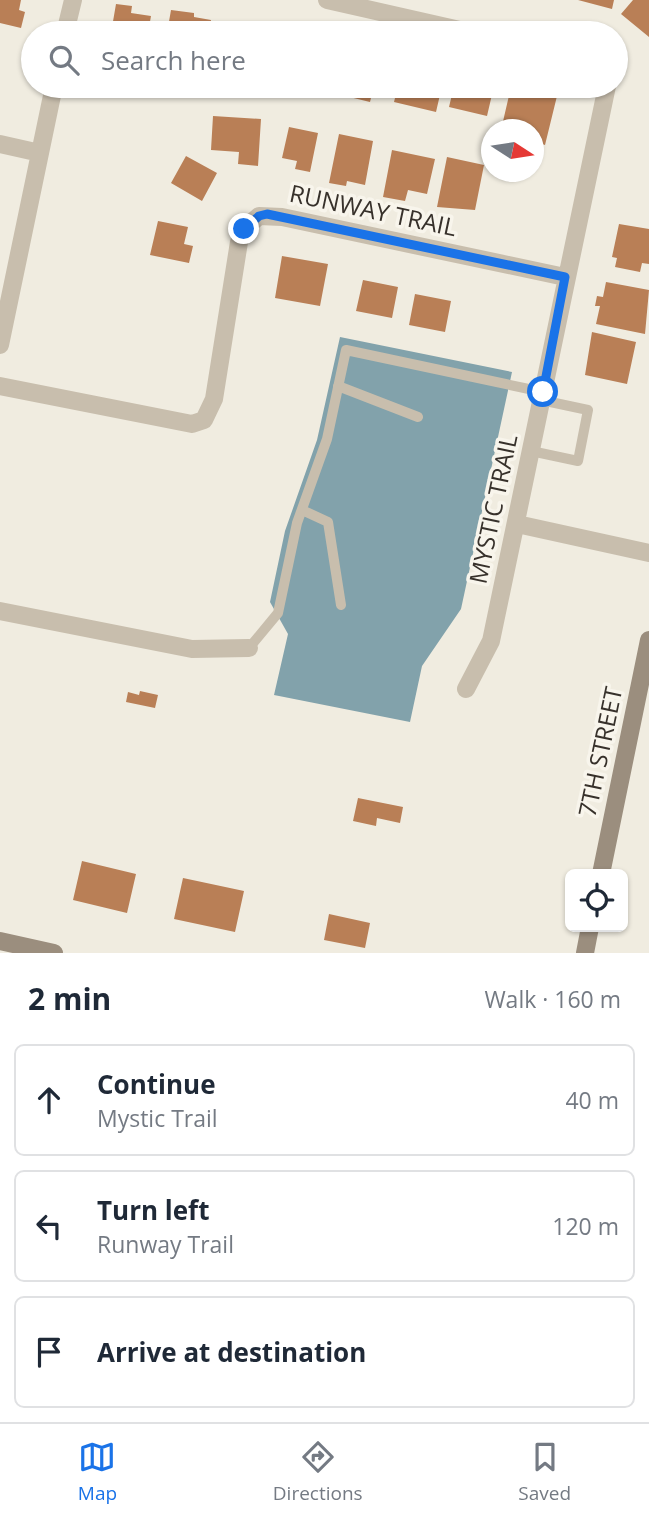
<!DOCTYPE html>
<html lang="en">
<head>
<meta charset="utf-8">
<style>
  :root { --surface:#fff; --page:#f2f2f3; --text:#1f2937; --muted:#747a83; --line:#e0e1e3; --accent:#1a73e8 }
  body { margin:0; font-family:"Open Sans",sans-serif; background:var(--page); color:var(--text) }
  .controls { position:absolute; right:21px; bottom:21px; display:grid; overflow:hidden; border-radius:10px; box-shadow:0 2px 5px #0004 }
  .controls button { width:63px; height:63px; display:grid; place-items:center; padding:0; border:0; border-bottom:2px solid var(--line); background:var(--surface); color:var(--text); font:35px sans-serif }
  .compass { position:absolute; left:481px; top:119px; width:63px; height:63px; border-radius:50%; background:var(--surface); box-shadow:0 2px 5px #0004; rotate:102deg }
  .stop { position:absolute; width:21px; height:21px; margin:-16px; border:5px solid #1a73e8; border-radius:50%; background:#fff }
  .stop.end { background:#1a73e8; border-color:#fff; box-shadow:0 2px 7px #0008 }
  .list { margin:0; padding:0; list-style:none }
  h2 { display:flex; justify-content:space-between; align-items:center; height:91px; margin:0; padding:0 28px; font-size:30px }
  h2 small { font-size:23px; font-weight:400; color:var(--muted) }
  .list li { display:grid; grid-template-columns:46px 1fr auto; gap:21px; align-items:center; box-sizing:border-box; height:112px; margin:0 14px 14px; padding:0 14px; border:2px solid var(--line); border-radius:10px }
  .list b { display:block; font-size:26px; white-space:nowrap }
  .list p { margin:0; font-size:23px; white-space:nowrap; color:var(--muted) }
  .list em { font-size:23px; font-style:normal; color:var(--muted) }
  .icon { flex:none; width:38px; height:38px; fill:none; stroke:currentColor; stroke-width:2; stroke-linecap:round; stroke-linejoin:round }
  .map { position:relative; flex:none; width:649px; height:953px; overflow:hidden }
  .search { position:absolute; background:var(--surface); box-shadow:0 2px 5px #0004; left:21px; right:21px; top:21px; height:77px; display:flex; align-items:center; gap:18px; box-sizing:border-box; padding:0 24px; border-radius:38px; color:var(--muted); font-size:26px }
  .sheet { height:469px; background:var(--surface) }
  nav { display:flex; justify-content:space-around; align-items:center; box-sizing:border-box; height:98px; border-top:2px solid var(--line); background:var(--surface); font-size:19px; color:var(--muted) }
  nav a { display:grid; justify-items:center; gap:4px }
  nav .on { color:var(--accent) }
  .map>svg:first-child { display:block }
  .water { fill:#82a2ab }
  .building { fill:#b97f56 }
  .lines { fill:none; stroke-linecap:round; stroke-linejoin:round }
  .lane { stroke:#c8bead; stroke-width:10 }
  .street { stroke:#c8bead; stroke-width:18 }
  .secondary { stroke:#9b8e7e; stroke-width:18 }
  .route { stroke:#1a73e8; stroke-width:9 }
  .labels { text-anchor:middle; stroke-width:7; stroke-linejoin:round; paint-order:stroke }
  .street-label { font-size:24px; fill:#37312b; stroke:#f8f5ec }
</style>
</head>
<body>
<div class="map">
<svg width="649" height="953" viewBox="0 0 649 953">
  <rect width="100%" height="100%" fill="#f0ece0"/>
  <path class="water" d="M340,337L512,372L461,609L422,666L410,722L274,695L288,634L270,602L285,531L317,440Z"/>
  <path class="building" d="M0,0H21L19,10L25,12L21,28L0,23Z
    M578,0H614L612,9Z
    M633,0H649V37L621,14Z
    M116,4L132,6L131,13L151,16L148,33H111Z
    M171,10L194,13V17L211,20L209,33H167Z
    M227,28L250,32V33H226Z
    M330,86H374L370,102L329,92Z
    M398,86H442L436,112L394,102Z
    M454,86H494L487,116L449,107Z
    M511,87L557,96L545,145L534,142V130H501Z
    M213,116L261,119L258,166L238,164L239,152L211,150Z
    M289,127L318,133L310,172L295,169L297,161L282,158Z
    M339,134L373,141L365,185L347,181L346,186L329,183Z
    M392,150L435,159L427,194L408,190L405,201L383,197Z
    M186,156L217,173L202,201L171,183Z
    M447,157L484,165L475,210L437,207Z
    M158,221L188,227L184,244L193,246L189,263L150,255Z
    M619,224L649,229V264L642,263L640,272L615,267L617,258L612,257Z
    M282,256L328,264L320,306L275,298Z
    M363,280L398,287L392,318L356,311Z
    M606,282L649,290L645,334L596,324L600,306H595L597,296L603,297Z
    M415,294L451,301L445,332L409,325Z
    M592,332L636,342L627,384L585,375Z
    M140,691L158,695L155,708L126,702L128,692L139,695Z
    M358,798L403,807L400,823L377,818L376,826L353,821Z
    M82,861L136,874L127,913L73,900Z
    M183,878L244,891L235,932L174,919Z
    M329,914L370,923L365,948L324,940Z"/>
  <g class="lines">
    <path class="lane" d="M338,386L418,417
      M531,451L578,461L588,410L541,400
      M302,510L328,522L341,605
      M249,648L278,613L297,523L327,439L346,350L543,392"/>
    <path class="street" d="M327,0L473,33
      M65,33L73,0
      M0,144L40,153
      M0,345L54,86
      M0,386L192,424L204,420L214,399L239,242L244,229L259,216L282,217L565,277
      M517,524L649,553
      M0,611L192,649L249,648
      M466,689L491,641L607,86"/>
    <path class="secondary" d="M601,874L649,640
      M0,941L54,953
      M585,953L590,927"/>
  </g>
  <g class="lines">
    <path class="route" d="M244,229L259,216L267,214L565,277L543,392"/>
  </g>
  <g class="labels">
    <g class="street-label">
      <text transform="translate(373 211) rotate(12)" y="8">RUNWAY TRAIL</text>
      <text transform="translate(494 509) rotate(-78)" y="8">MYSTIC TRAIL</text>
      <text transform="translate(601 752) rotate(-78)" y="8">7TH STREET</text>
    </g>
  </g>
</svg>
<div class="controls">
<button><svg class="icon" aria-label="locate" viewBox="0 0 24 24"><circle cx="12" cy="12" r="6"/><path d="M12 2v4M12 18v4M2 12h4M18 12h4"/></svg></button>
</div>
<svg class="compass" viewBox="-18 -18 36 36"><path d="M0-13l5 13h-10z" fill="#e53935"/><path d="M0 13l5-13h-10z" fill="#747a83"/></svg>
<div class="stop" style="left:543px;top:392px"></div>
<div class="stop end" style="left:244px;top:229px"></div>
<div class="search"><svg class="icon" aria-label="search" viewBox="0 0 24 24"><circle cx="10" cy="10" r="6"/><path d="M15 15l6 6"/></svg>Search here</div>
</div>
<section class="sheet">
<h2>2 min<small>Walk · 160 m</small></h2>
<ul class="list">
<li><svg class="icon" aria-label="ahead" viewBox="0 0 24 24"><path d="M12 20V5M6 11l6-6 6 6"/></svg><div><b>Continue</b><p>Mystic Trail</p></div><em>40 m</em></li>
<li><svg class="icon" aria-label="left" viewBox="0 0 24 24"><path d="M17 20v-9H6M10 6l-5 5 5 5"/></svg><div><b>Turn left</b><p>Runway Trail</p></div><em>120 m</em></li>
<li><svg class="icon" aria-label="arrive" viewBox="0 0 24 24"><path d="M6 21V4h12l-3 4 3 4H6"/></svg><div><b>Arrive at destination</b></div></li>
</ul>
</section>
<nav>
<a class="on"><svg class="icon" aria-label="map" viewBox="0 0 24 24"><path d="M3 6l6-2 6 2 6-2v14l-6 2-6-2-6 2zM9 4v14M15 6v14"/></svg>Map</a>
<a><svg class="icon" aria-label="directions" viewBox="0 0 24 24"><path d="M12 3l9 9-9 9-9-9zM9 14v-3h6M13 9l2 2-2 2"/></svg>Directions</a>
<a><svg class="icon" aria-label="saved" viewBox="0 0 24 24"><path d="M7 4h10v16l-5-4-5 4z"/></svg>Saved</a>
</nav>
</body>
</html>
